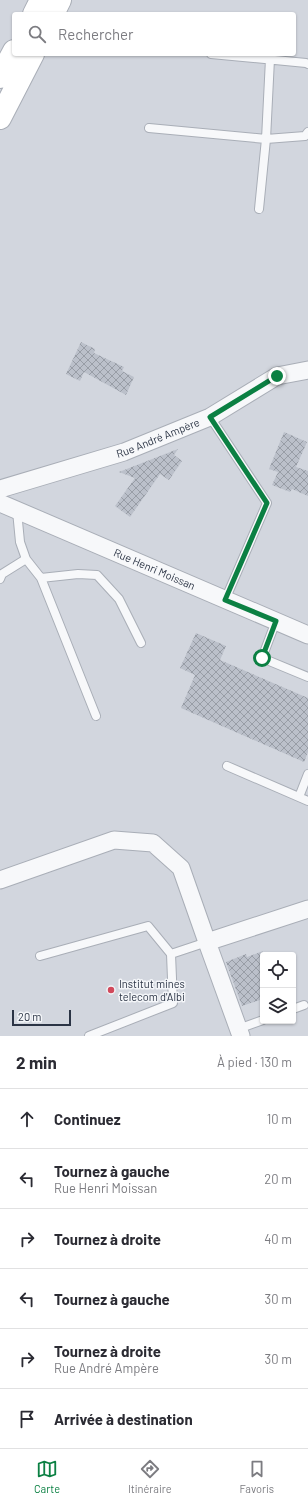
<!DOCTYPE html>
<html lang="fr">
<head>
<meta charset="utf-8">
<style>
  :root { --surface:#fff; --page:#f2f2f3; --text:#2b2b33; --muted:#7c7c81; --line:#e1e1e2; --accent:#0b8043 }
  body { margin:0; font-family:Barlow,sans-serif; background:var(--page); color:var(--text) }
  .controls { position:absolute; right:12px; bottom:12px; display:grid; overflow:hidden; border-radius:4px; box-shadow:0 1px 3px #0004 }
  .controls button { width:36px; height:36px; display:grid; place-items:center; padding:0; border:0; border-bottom:1px solid var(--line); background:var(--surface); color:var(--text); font:20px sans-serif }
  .scale { position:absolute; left:12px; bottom:10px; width:59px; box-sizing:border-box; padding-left:4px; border:2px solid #2b3445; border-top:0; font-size:11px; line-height:14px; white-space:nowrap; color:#2b3445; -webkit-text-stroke:3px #f4f6f9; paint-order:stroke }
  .stop { position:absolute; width:12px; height:12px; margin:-9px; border:3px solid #0b8043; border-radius:50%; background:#fff }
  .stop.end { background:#0b8043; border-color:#fff; box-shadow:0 1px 4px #0008 }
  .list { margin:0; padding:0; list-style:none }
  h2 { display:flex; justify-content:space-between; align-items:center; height:52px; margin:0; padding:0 16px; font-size:17px }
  h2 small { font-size:13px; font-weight:400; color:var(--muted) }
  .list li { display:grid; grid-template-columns:26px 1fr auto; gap:12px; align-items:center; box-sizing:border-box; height:60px; padding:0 16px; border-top:1px solid var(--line) }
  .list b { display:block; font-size:15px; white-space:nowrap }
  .list p { margin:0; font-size:13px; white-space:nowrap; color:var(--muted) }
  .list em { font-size:13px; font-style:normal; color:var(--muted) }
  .icon { flex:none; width:22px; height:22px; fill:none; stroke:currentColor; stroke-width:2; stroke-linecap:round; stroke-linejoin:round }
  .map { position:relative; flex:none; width:308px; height:1036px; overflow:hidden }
  .search { position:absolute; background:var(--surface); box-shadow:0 1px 3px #0004; left:12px; right:12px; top:12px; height:44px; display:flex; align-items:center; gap:10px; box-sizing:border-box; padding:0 14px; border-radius:4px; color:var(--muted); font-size:15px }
  .sheet { height:412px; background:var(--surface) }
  nav { display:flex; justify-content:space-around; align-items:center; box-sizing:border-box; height:56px; border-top:1px solid var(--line); background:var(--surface); font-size:11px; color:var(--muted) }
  nav a { display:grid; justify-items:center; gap:2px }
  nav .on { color:var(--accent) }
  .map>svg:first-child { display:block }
  .built { fill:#d2d6de; fill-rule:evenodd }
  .building { fill:url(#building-cross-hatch) }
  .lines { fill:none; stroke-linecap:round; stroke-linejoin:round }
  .lane-casing { stroke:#a9aeb7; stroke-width:10 }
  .street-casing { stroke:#a9aeb7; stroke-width:19 }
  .secondary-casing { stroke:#a9aeb7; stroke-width:24 }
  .lane { stroke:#f7f8fa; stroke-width:8 }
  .street { stroke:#f7f8fa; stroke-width:17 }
  .secondary { stroke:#fff; stroke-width:22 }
  .route { stroke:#0b8043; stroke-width:5 }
  .poi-dot { fill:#d1495b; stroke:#f4f6f9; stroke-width:1.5 }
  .labels { text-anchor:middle; stroke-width:3; stroke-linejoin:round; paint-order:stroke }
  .street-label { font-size:11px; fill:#2b3445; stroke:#f4f6f9 }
  .poi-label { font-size:11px; fill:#2b3445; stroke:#f4f6f9; text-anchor:start }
</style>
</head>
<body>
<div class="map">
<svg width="308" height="1036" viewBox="0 0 308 1036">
  <defs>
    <pattern id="building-cross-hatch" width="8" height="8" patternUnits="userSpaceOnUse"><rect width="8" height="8" fill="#bbc0ca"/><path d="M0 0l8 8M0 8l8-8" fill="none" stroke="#989da6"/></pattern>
  </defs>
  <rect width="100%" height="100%" fill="#e4e7ec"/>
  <path class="built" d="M0,0H308V1036H0ZM14,14H294V54H14ZM263,955H293V1021H263Z"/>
  <path class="building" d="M81,342L95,349L94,353L124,367L122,371L134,377L126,395L84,372L80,381L66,374Z
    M284,432L307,442L296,467L308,471V496L292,489L290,492L272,485L278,472L269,469Z
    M178,449L174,455L182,461L169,480L160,474L130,517L115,506L135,478L119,472Z
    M196,633L226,646L220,660L308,698V752L304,762L181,708L195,675L180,668Z
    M263,951V999L242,1006L226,962L246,954L247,957Z"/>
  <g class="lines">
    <defs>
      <path id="lane" d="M211,54L306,63L308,64
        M149,128L266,139L305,136L308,132
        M259,209L266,139L270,59
        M210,417L267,503L225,600
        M17,511L20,542L26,559L41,578L96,716
        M41,578L78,574L97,575L119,599L141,643
        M0,579L2,574L26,559
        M276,621L262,658L308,677
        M227,766L308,801
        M299,797L308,774
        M40,956L148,926L171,954L207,942
        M293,1009L304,1005
        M238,1029L263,1020
        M89,1036L173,1003L171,954"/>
      <g id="street">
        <path id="s1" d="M0,489L124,452L210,417L277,376L308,370"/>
        <path id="s2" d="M0,503L308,635"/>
        <path d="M0,880L114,840L153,843L181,868L207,942"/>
        <path d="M241,1036L207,942L308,909"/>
      </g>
      <path id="secondary" d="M34,14L41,0
        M53,14L60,0
        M0,77L14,51
        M0,118L33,54"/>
    </defs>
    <use href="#lane" class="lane-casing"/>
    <use href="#street" class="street-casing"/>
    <use href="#secondary" class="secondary-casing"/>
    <use href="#lane" class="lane"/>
    <use href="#street" class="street"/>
    <use href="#secondary" class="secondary"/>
  </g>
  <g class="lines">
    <path class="route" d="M262,658L276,621L225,600L267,503L210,417L277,376"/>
  </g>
  <circle class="poi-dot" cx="111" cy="990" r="4"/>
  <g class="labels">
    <g class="street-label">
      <text dy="4" stroke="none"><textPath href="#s1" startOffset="166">Rue André Ampère</textPath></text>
      <text dy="4" stroke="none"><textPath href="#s2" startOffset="168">Rue Henri Moissan</textPath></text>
    </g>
    <g class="poi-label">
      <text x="119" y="988">Institut mines<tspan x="119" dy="13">telecom d'Albi</tspan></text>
    </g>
  </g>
</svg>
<div class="controls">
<button><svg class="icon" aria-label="locate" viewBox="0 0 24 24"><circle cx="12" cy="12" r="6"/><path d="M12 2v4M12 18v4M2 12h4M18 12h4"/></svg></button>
<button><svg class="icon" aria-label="layers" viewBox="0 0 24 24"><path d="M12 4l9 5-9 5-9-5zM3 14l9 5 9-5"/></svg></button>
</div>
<div class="scale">20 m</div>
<div class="stop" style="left:262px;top:658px"></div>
<div class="stop end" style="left:277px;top:376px"></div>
<div class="search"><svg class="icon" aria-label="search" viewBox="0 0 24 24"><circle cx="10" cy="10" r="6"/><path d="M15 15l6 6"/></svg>Rechercher</div>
</div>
<section class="sheet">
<h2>2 min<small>À pied · 130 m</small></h2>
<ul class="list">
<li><svg class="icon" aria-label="ahead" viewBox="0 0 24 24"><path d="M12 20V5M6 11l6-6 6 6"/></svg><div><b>Continuez</b></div><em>10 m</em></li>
<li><svg class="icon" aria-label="left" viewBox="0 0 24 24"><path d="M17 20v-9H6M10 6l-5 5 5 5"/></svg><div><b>Tournez à gauche</b><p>Rue Henri Moissan</p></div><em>20 m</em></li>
<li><svg class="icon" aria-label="right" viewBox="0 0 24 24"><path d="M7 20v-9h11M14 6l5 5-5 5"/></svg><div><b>Tournez à droite</b></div><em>40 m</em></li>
<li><svg class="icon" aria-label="left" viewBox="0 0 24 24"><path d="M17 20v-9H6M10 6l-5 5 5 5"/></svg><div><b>Tournez à gauche</b></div><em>30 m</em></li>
<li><svg class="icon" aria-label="right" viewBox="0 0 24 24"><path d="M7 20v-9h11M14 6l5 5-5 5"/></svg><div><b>Tournez à droite</b><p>Rue André Ampère</p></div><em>30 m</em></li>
<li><svg class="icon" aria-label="arrive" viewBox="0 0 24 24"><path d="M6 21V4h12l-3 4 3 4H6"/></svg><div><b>Arrivée à destination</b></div></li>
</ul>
</section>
<nav>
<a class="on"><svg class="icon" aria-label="map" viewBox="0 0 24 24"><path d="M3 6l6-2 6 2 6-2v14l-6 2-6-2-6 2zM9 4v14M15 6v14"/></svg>Carte</a>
<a><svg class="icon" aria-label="directions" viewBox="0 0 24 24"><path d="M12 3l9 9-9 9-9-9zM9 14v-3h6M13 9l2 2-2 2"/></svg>Itinéraire</a>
<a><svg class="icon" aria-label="saved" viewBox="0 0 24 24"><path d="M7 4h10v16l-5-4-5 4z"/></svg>Favoris</a>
</nav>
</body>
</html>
